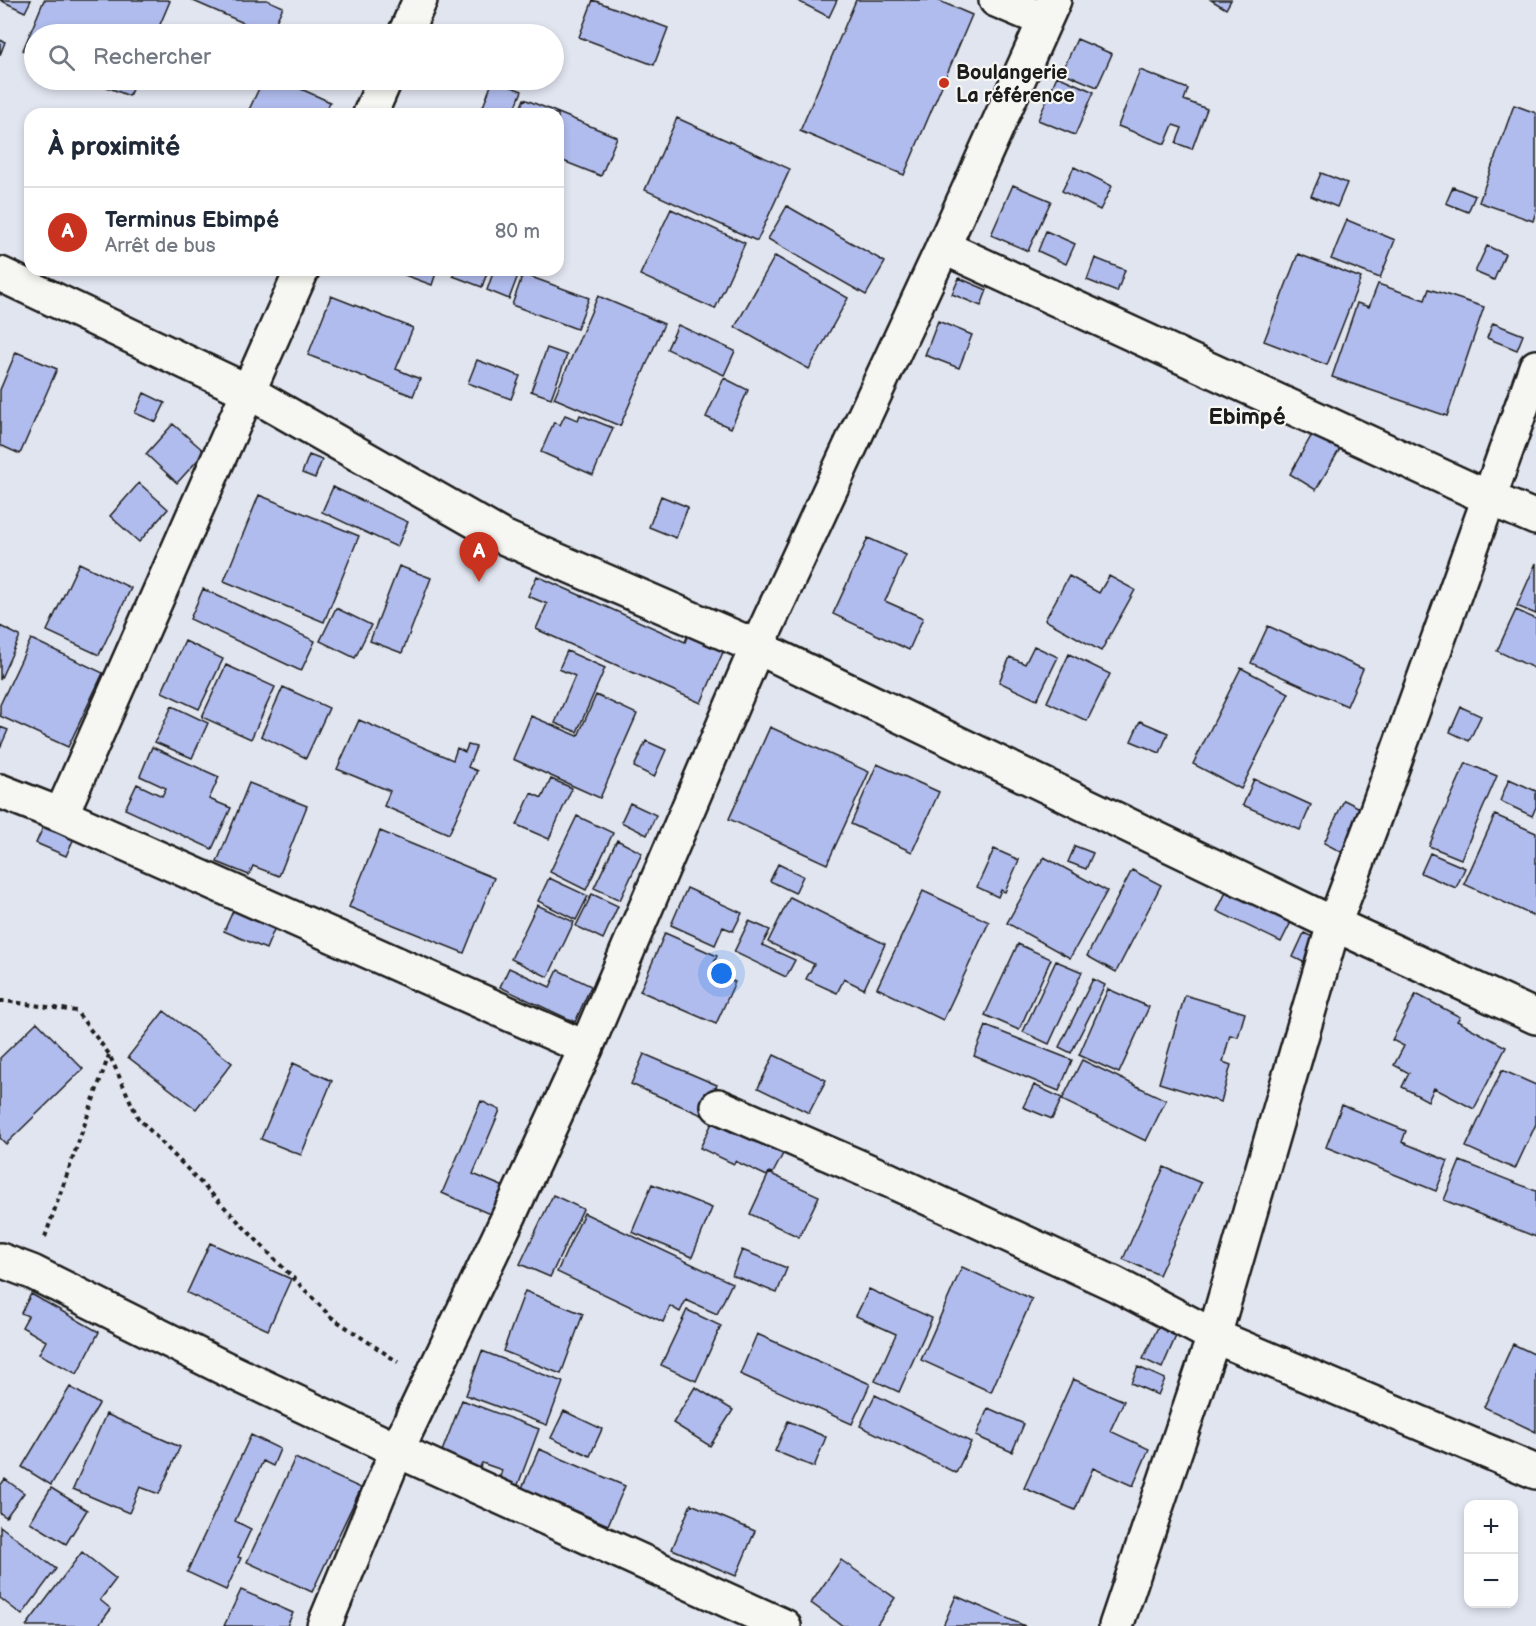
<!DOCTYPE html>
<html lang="fr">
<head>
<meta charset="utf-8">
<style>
  :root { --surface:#fff; --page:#f2f2f3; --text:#1f2937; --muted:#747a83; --line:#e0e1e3; --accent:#c8321e }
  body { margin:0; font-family:"Balsamiq Sans",sans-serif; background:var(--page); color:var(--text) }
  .controls { position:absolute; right:18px; bottom:18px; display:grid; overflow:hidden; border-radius:12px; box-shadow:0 3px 9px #0003 }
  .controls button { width:54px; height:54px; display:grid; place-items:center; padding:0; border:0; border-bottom:2px solid var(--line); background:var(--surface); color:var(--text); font:30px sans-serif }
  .you { position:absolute; left:722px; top:974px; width:21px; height:21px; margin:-15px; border:4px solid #fff; border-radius:50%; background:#1a73e8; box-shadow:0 0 0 9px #1a73e833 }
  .badge { display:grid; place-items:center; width:39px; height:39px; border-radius:50%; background:var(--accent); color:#fff; font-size:20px; font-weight:700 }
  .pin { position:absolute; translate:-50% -50px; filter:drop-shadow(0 2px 3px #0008) }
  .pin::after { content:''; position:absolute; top:32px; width:21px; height:18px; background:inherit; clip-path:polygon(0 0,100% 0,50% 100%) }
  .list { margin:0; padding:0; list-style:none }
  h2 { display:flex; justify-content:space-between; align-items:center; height:78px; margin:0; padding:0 24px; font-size:26px }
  h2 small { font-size:20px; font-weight:400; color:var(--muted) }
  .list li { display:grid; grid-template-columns:39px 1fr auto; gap:18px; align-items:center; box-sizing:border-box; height:90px; padding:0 24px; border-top:2px solid var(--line) }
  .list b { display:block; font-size:22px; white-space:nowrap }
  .list p { margin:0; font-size:20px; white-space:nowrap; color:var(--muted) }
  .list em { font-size:20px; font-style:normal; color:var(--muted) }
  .icon { flex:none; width:33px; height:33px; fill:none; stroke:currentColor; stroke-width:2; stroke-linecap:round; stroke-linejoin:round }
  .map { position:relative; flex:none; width:1536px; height:1626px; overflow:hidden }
  .search { position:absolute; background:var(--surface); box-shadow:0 3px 9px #0003; left:24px; top:24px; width:540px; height:66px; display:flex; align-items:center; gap:15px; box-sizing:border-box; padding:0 21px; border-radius:33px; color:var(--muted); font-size:22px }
  .panel { position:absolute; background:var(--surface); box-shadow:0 3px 9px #0003; left:24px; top:108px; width:540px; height:168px; border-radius:18px }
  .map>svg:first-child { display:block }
  .building { fill:#b0bced; stroke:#1c1c1c; stroke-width:1.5 }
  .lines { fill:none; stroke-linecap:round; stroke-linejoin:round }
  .street-casing { stroke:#1c1c1c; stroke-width:38 }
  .secondary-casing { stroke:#1c1c1c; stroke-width:38 }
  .path { stroke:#1c1c1c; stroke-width:4; stroke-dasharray:4.5 4.5; stroke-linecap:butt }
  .street { stroke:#f6f6f2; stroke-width:33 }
  .secondary { stroke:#f6f6f2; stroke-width:33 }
  .poi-dot { fill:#c8321e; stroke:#f6f6f2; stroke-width:2 }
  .labels { text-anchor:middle; stroke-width:4.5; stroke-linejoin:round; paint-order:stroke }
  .poi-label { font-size:20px; font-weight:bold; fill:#1c1c1c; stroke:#f6f6f2; text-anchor:start }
  .quarter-label { font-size:22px; font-weight:bold; fill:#1c1c1c; stroke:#f6f6f2 }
</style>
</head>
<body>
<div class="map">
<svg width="1536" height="1626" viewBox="0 0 1536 1626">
  <rect width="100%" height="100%" fill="#e1e5f0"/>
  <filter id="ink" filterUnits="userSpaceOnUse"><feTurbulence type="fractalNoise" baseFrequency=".0167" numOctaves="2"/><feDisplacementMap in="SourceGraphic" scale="12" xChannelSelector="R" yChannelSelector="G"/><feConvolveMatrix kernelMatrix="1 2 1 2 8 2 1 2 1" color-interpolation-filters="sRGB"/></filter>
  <g filter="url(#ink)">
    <path class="building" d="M0,0H31L25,12Z
      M44,0H167L170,1L156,34H34V55L23,50Z
      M191,0H267L283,7L270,34H269Z
      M593,0L668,28L654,65L579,37Z
      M796,0H837L829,17Z
      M856,0H937L972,15L904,175L800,131Z
      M1211,0H1231L1226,9Z
      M1077,39L1112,54L1097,87L1062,72Z
      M0,40L5,42L0,55Z
      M1140,70L1188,89L1184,100L1207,109L1192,149L1176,143L1182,128L1173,125L1165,144L1118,126Z
      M1057,76L1094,92L1075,135L1038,120Z
      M90,80H136L129,96Z
      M263,80H281L330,102L325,114H247Z
      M493,80L522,91L513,114H486L481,112Z
      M524,99L617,137L601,176L558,159V114H518Z
      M1514,105L1536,113V211L1533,221L1479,202Z
      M677,118L790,169L757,241L645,190Z
      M1074,167L1112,186L1100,210L1062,191Z
      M1321,173L1347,183L1337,207L1311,196Z
      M1013,185L1051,201L1028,251L991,235Z
      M1453,187L1475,196L1468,212L1446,203Z
      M787,206L885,262L866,295L768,239Z
      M671,209L745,243L715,309L640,275Z
      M1347,220L1395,240L1380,278L1331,259Z
      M1046,231L1075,244L1066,264L1038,251Z
      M1487,246L1505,254L1494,280L1475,272Z
      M1298,254L1361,278L1327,365L1264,341Z
      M775,256L848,298L809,369L735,327Z
      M1095,258L1125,270L1117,292L1087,280Z
      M391,270H437L432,285Z
      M455,270H488L482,287L453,276Z
      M494,270H520L509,299L487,290Z
      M523,274L589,298L577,329L512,305Z
      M959,278L987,290L981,306L952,294Z
      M1378,284L1425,300L1429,289L1484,307L1447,416L1332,377L1357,303L1369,307Z
      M331,296L413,328L396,369L420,379L413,396L308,355Z
      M598,296L664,324L620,426L554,398Z
      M938,321L972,335L959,368L925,355Z
      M1493,323L1523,335L1517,350L1487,338Z
      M678,325L735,351L724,375L667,349Z
      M547,348L567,355L551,398L531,391Z
      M16,352L57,369L20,454L0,445V390Z
      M477,360L520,376L511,399L468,383Z
      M724,378L748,390L731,428L706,417Z
      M144,393L165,403L156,422L135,413Z
      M565,415L578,420L580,415L613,428L593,475L541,452L554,422L560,425Z
      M173,424L205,452L177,483L146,454Z
      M1314,431L1341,447L1316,490L1290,474Z
      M309,455L322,460L315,478L302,473Z
      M139,483L168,509L139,542L110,516Z
      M333,487L408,522L397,547L322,512Z
      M259,495L359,536L324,622L224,581Z
      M661,496L688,507L676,538L649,527Z
      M868,538L906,555L885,601L923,618L909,650L833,614Z
      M79,563L131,588L99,655L47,631Z
      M1536,563V614L1517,606Z
      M399,566L431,578L402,653L370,641Z
      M537,576L685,642L691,627L727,643L701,703L536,629L547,604L528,596Z
      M1069,576L1099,593L1109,576L1135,590L1101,651L1045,620Z
      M203,589L315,641L301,671L190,619Z
      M336,608L371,625L355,658L320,641Z
      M1516,610L1536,619V669L1497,651Z
      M0,626L20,636L0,680Z
      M1268,626L1363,669L1347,706L1251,663Z
      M31,639L103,673L68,747L0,716V705Z
      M185,641L223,659L199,709L162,692Z
      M1034,646L1058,657L1037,700L999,682L1010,657L1025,664Z
      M567,651L605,668L577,732L555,723L575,676L559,669Z
      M1069,654L1110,674L1087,721L1047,702Z
      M226,665L275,687L251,739L202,717Z
      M1241,668L1289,693L1241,789L1193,764Z
      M283,687L329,708L306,758L261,736Z
      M596,695L637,714L600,798L513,759L531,716L578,736Z
      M172,706L208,723L192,758L155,742Z
      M1461,707L1481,716L1469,741L1450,732Z
      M359,720L453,760L457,748L465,752L468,745L476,747L468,767L477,771L449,834L384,806L390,791L337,769Z
      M1140,721L1168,733L1160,753L1131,741Z
      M0,727L8,730L0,748Z
      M770,727L869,772L827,864L729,819Z
      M646,741L666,750L654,777L634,767Z
      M152,747L219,777L209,799L231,808L212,849L125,809L137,784L162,796L166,788L140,776Z
      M1466,763L1497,776L1461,859L1429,846Z
      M877,764L939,792L912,852L851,824Z
      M551,779L572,788L549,839L517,825L531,793L542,798Z
      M1254,779L1311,805L1300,830L1243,805Z
      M1509,779L1536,791V807L1532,816L1500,801Z
      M249,783L307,806L279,876L253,866L249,875L217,862Z
      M1344,800L1366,811L1345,854L1324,843Z
      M630,803L656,815L647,835L621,822Z
      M1495,815L1536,833V917L1464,884Z
      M577,816L613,833L586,890L550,872Z
      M45,823L75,836L66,856L36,843Z
      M380,831L494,878L464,953L349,907Z
      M617,840L642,853L620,900L594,888Z
      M1075,846L1093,853L1086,869L1068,862Z
      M994,849L1019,860L1005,892L1001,890L998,897L977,887Z
      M1430,853L1465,868L1456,888L1421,873Z
      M1044,857L1107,891L1070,958L1007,923Z
      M778,864L803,876L795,893L770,881Z
      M1132,870L1161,885L1116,972L1087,956Z
      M549,878L588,896L576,920L538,901Z
      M687,888L742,913L733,931L723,927L715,945L671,925Z
      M1228,888L1292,920L1281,942L1217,911Z
      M923,891L989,922L943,1020L877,988Z
      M592,894L618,906L603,939L576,926Z
      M790,897L885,944L864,989L844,979L837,993L806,979L814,964L768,942Z
      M237,902L278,920L266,949L224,931Z
      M537,905L574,922L548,977L511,959Z
      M749,921L770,930L762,945L795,960L786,977L734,952Z
      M665,933L717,956L710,972L735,982L716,1024L640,991Z
      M1304,933L1323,942L1311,966L1293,957Z
      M1018,944L1051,959L1019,1030L985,1015Z
      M1056,961L1082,972L1049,1044L1023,1032Z
      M509,968L550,987L558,970L591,986L575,1022L500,987Z
      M1093,979L1105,985L1071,1053L1059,1047Z
      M1108,989L1149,1007L1119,1073L1079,1055Z
      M1416,994L1460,1017L1457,1021L1506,1047L1474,1109L1434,1088L1428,1101L1402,1087L1409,1073L1394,1065L1404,1046L1392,1040Z
      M1185,995L1245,1013L1238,1037L1230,1035L1223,1062L1231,1065L1221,1102L1159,1083Z
      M164,1011L232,1063L196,1109L128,1057Z
      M37,1022L83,1069L6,1144L0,1138V1058Z
      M986,1026L1072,1060L1059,1091L974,1056Z
      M644,1054L717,1085L704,1116L631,1084Z
      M774,1055L826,1080L809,1113L758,1088Z
      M1082,1060L1166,1100L1146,1141L1062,1100Z
      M293,1063L332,1081L301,1155L261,1139Z
      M1502,1070L1536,1085V1124L1515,1169L1466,1147Z
      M1034,1085L1062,1098L1052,1119L1023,1107Z
      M481,1101L500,1110L473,1174L504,1187L492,1215L442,1193Z
      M1342,1105L1406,1131L1402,1142L1448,1161L1436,1191L1326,1147Z
      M712,1123L738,1135L742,1128L786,1148L773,1173L769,1172L767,1176L735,1161L734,1164L700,1148Z
      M1460,1161L1536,1191V1237L1444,1200Z
      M1164,1167L1201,1183L1159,1275L1123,1259Z
      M769,1173L819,1196L799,1237L750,1214Z
      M652,1184L712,1208L692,1257L632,1232Z
      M553,1195L583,1209L550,1277L520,1264Z
      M584,1213L732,1283L717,1314L686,1300L680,1312L670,1306L663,1322L557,1272Z
      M210,1243L291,1279L268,1330L187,1293Z
      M742,1250L787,1268L777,1293L732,1275Z
      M962,1267L1032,1299L991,1392L921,1360Z
      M869,1289L932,1318L899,1392L875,1381L896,1334L856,1316Z
      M525,1291L583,1314L561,1374L503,1351Z
      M31,1294L99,1332L77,1374L39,1354L46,1341L22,1327L28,1316L21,1313Z
      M687,1310L721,1326L696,1381L661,1365Z
      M1158,1327L1176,1336L1162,1368L1143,1359Z
      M757,1334L870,1384L852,1424L740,1374Z
      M1513,1344L1536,1355V1432L1484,1407Z
      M482,1351L563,1382L547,1425L466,1395Z
      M1138,1367L1165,1379L1158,1395L1131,1383Z
      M1073,1379L1124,1401L1110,1431L1149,1449L1133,1486L1093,1468L1075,1510L1024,1488Z
      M70,1387L99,1404L51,1485L22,1467Z
      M695,1387L733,1410L710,1446L673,1423Z
      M875,1395L971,1442L956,1473L860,1426Z
      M462,1400L539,1429L516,1490L498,1483L502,1470L482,1463L477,1473L439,1459Z
      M988,1408L1024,1424L1012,1452L976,1436Z
      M564,1411L602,1429L590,1456L551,1438Z
      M106,1414L180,1447L159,1494L140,1487L129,1513L73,1489Z
      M788,1421L826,1437L814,1467L775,1451Z
      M251,1435L280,1449L273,1466L263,1461L235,1521L251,1529L238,1557L241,1558L226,1590L187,1572Z
      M539,1449L625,1486L608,1525L522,1488Z
      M295,1458L361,1488L312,1592L247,1562Z
      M5,1479L24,1493L6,1517L0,1513V1486Z
      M51,1488L87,1510L66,1544L30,1522Z
      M691,1504L755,1531L736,1576L672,1549Z
      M0,1526L56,1569L22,1615L0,1598Z
      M82,1552L116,1579L100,1600L111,1609L98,1626H26Z
      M841,1560L895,1598L876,1626H843L811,1603Z
      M241,1590L293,1613L287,1626H224Z
      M956,1596L1025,1626H943Z"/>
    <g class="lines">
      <defs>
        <path id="street" d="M996,0L1044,20
          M405,34L420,0
          M370,114L385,80
          M943,247L1489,498L1536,518
          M0,274L249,392L503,537L757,647L1334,924L1536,1017
          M0,791L61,815L586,1048
          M61,815L302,270
          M718,1106L889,1180L1115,1284L1214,1336L1536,1472
          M0,1260L32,1272L226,1369L397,1450L784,1626
          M1116,1626L1214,1336L1334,924L1377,810L1536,367"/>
        <path id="secondary" d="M324,1626L397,1450L509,1216L586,1048L757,647L943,247L1054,0"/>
      </defs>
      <use href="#street" class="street-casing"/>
      <use href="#secondary" class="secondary-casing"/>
      <path class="path" d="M0,1001H5L76,1011L109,1054L138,1118L331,1317L398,1362
        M45,1237L109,1055"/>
      <use href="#street" class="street"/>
      <use href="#secondary" class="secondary"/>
    </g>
  </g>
  <circle class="poi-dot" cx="944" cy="83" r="6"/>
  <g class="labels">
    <g class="poi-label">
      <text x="956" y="79">Boulangerie<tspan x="956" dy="23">La référence</tspan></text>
    </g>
    <g class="quarter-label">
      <text x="1247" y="424">Ebimpé</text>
    </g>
  </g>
</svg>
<div class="controls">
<button>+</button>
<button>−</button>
</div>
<div class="you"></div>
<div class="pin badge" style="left:479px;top:582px">A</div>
<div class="search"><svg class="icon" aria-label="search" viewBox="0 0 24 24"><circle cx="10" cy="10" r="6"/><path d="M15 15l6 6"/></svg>Rechercher</div>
<section class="panel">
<h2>À proximité<small></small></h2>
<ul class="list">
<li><span class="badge">A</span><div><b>Terminus Ebimpé</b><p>Arrêt de bus</p></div><em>80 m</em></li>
</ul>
</section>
</div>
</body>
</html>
